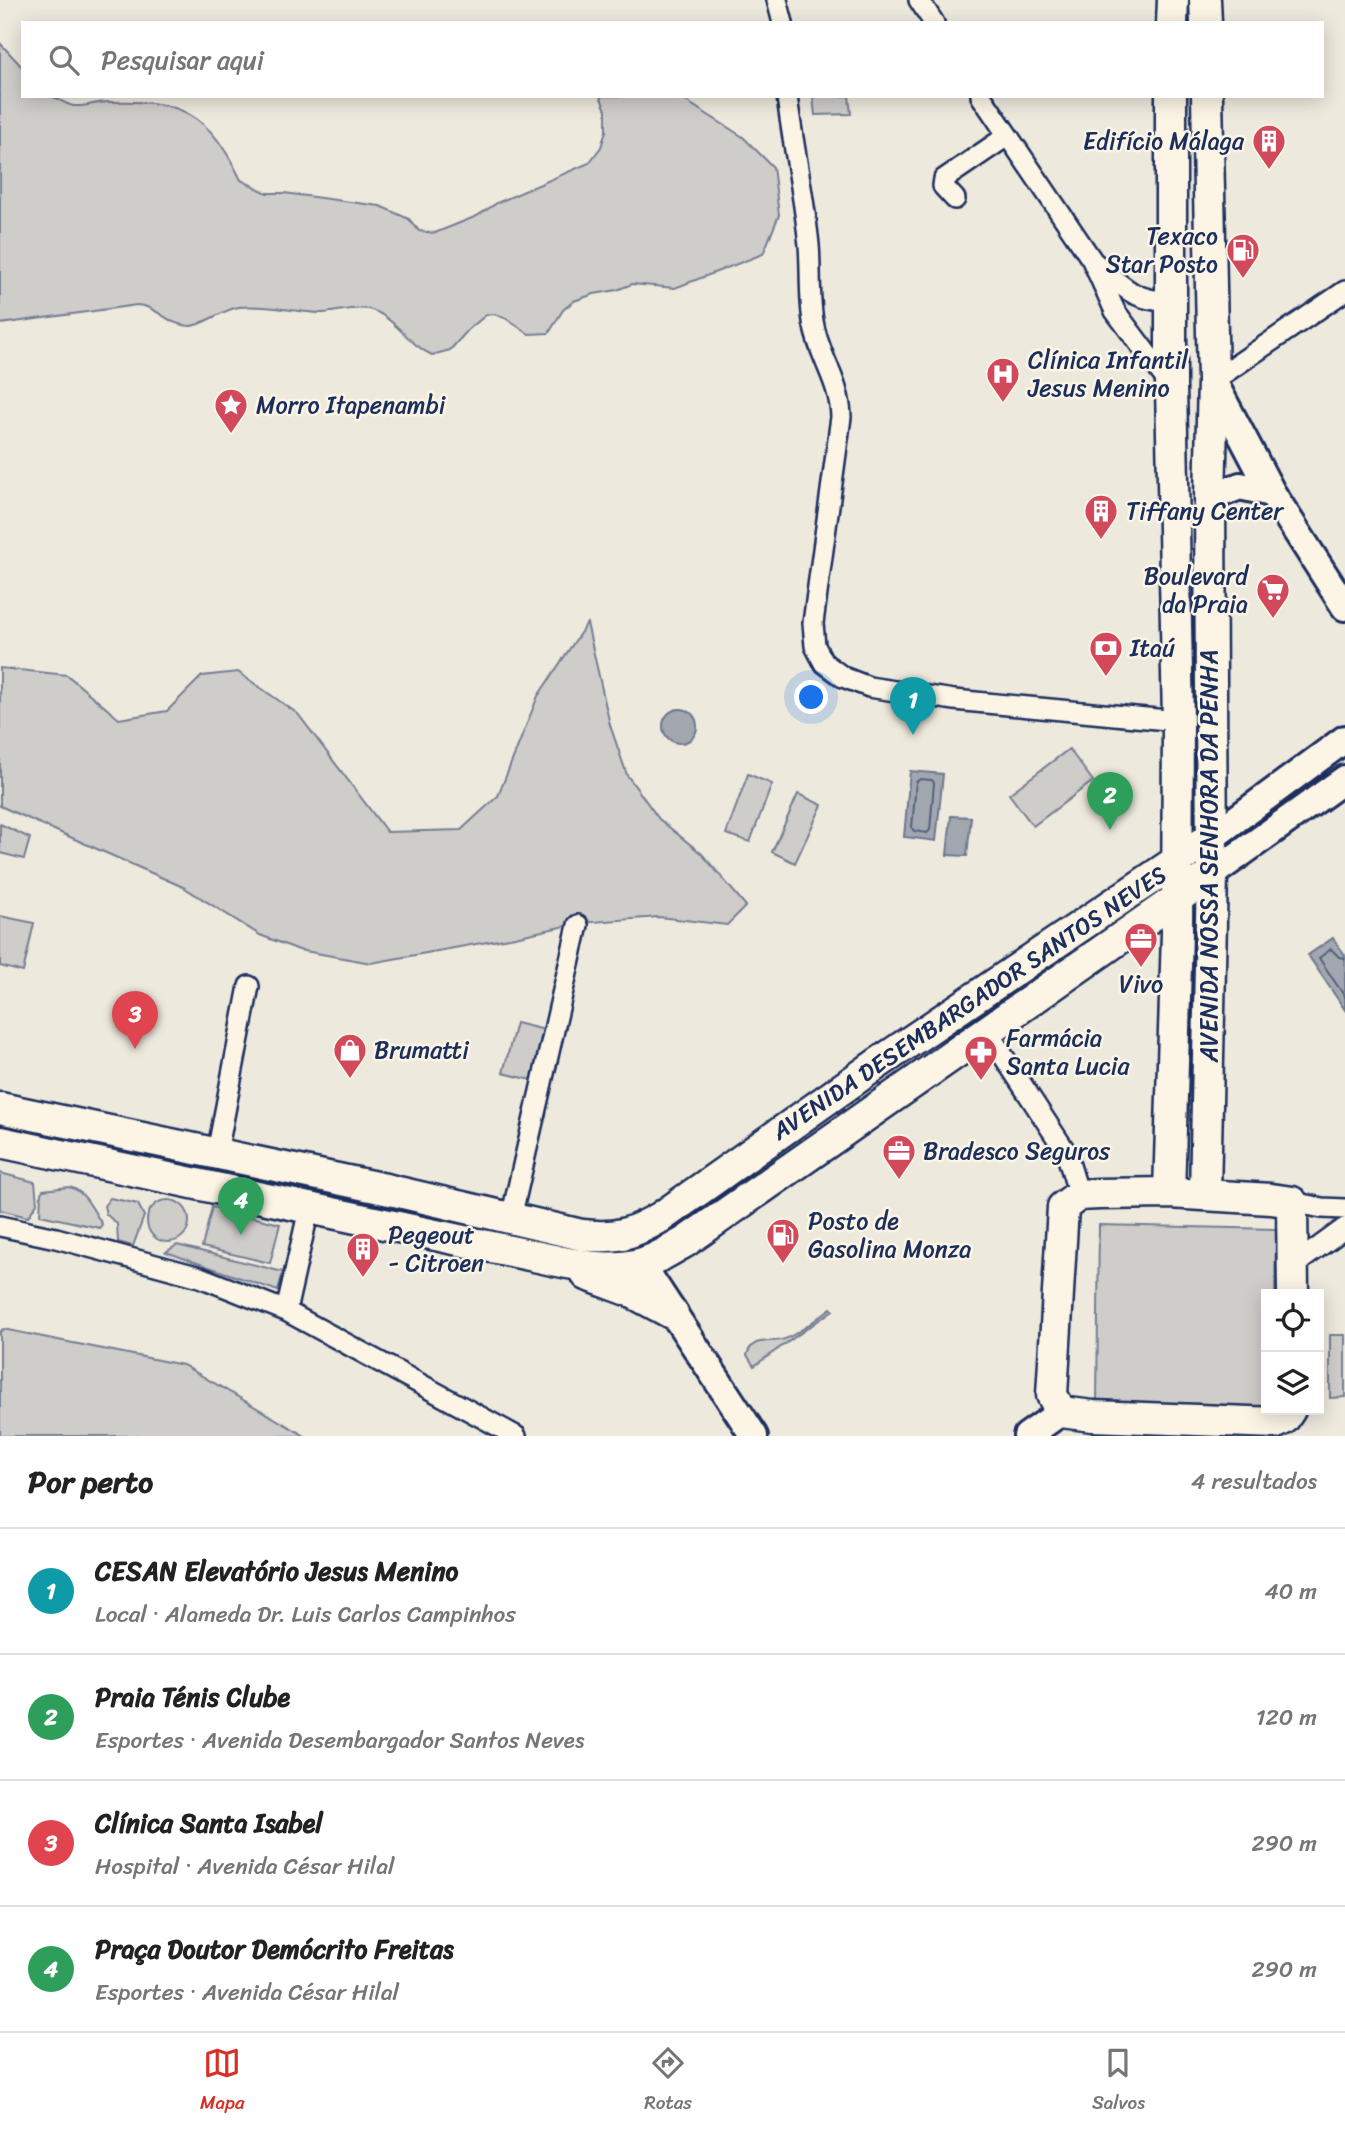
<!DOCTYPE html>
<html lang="pt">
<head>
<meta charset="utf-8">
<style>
  :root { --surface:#fff; --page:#f2f2f2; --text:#222; --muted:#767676; --line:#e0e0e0; --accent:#d93025 }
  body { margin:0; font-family:Sriracha,sans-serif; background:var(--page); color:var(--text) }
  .controls { position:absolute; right:21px; bottom:21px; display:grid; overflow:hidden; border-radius:0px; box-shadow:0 4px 18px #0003 }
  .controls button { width:63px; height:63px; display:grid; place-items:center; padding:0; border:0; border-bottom:2px solid var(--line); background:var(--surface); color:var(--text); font:35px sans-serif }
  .you { position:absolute; left:812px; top:698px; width:24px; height:24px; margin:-18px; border:5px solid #fff; border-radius:50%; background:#1a73e8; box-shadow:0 0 0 10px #1a73e833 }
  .badge { display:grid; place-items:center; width:46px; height:46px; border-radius:50%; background:var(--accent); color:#fff; font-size:23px; font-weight:700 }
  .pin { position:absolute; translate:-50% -58px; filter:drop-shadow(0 2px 4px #0008) }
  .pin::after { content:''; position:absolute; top:37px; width:24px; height:21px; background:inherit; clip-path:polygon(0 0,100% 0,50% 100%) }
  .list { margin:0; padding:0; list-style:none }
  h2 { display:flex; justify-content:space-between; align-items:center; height:91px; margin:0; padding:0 28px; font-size:30px }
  h2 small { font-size:23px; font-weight:400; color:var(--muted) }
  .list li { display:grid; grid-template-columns:46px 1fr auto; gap:21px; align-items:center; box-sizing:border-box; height:126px; padding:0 28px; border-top:2px solid var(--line) }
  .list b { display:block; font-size:26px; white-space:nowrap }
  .list p { margin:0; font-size:23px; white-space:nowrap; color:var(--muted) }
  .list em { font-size:23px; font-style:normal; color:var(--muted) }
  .icon { flex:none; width:38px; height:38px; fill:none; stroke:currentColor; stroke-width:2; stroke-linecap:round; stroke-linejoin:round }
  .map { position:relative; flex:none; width:1345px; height:1436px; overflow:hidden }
  .search { position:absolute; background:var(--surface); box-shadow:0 4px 18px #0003; left:21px; right:21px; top:21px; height:77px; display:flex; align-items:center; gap:18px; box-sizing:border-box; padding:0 24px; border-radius:0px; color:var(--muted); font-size:26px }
  .sheet { height:595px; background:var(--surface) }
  nav { display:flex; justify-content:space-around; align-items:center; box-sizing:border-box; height:98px; border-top:2px solid var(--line); background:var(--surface); font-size:19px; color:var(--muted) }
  nav a { display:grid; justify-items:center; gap:4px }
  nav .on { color:var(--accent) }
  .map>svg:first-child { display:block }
  .green { fill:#cfcdca; stroke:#757e94; stroke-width:2 }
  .water { fill:#a2a7af; stroke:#6c778f; stroke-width:2 }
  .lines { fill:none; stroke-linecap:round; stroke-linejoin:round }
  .shore { stroke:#515f7e; stroke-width:2 }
  .minor-casing { stroke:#1b2f5e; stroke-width:24 }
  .secondary-casing { stroke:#1b2f5e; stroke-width:32 }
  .primary-casing { stroke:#1b2f5e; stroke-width:35 }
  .minor { stroke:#fcf5e5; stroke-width:19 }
  .secondary { stroke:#fcf5e5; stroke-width:26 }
  .primary { stroke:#fcf5e5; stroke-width:30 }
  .labels { text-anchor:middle; stroke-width:5; stroke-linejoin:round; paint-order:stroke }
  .poi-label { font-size:24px; fill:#1b2f5e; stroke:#fcf5e5; text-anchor:start }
  .street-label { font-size:24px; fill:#1b2f5e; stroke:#fcf5e5 }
</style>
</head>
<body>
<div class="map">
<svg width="1345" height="1436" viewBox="0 0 1345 1436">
  <rect width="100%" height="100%" fill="#eee9dd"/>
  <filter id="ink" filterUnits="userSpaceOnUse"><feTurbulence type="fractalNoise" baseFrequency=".0143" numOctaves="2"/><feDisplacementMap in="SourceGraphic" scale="14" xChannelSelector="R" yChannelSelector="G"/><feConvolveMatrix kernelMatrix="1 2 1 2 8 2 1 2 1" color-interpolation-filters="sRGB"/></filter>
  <g filter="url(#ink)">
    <path class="green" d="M0,43L23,68V96C32,96 41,95 50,96C59,98 67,106 75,106C86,107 97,102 108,102C181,99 209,113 241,180L267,193H284L380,206L409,219L419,231L435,233L477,216L497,203L589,163L601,147L606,131V110L600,96H678L743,137L773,167L779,215L763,254L675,288L632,284L617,290L594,294L574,301L563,310L549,333L529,334L505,318L494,314L486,315L469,329L450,350L432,355C408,345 394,315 368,309C352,306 335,313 320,313C294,312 265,304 239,307C224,309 201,326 190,326C168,326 158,306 137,305L0,324Z
      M813,96H849L851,114L815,115Z
      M587,623L610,725L627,775L659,819L702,854L746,906L727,925L659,917L579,923L515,937L371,963L299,950L260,935L183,887L0,806V668L67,675L119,719L167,711L202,676L238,672L298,714L387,832L461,830L498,796L538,696Z
      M1069,749L1093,781L1033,826L1009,794Z
      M748,774L772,784L750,842L726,834Z
      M798,794L822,805L795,863L772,852Z
      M0,824L30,838L24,859L0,853Z
      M0,916L34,923L23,972L0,966Z
      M516,1023L545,1030L532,1080L503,1073Z
      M0,1173L35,1182L37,1203L28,1217L0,1210Z
      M69,1187C85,1190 93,1211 102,1224L100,1228L40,1215L41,1193L43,1190Z
      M110,1198L138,1204L144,1216L133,1246L118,1242L117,1224L106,1214L104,1206Z
      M147 1221a21 21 0 1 1 42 0a21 21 0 1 1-42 0Z
      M212,1207L280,1224L270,1263L202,1247Z
      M1099,1225L1276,1229L1275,1294H1266V1407L1097,1404Z
      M177,1245L283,1272L278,1291L166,1252Z
      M831,1308L833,1310L754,1366L747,1355C753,1335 771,1344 785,1339C797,1335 820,1316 831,1308Z
      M3,1329L183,1365L305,1436H0V1332Z
      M1330,1335H1345V1397L1330,1398Z"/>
    <path class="water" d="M663 726a17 17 0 1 1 34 0a17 17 0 1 1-34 0Z
      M910,771L943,774L936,841L904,837Z
      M951,816L971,817L967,856L947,855Z
      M1333,938L1345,955V1010L1308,955Z"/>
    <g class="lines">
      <path class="shore" d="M920,779L932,780L934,783L930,830L927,833L914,831L912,828L916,782Z
        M1345,958L1339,957L1331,949L1319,958L1345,997"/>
      <defs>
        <path id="minor" d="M777,0L783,23
          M919,0L934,23
          M787,96C793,146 804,195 809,245C811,270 809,296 813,321C818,356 840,380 841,417L813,623L815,646L824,663L843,677L869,687L954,700L1178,721
          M981,96L1092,260L1115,311L1171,386
          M955,199L943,186L944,179L1007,136
          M1095,263C1125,288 1130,299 1171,302
          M1213,381L1345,291
          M987,1031L1066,1152L1079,1195
          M217,1153L249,986
          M1292,1202L1322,1208L1345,1209
          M511,1218L578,925
          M0,1226L56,1238L200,1277L286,1311L516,1436
          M1293,1266L1345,1228
          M286,1311L309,1209"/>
        <path id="secondary" d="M1213,381L1272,493L1345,607
          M1210,498L1240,486L1272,493
          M1212,837L1345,739
          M1212,874L1345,779
          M641,1264L754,1436
          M1027,1436L1061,1412"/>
        <path id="primary" d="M1205,0L1206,23
          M1172,23L1173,0
          M0,1108L390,1190L582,1235C616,1239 632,1234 661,1217L877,1064L1212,837
          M0,1142L534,1256C568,1263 605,1273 639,1264C656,1260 670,1250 685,1242L1212,874
          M1169,1193L1177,933L1178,721L1171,386V96
          M1205,1195L1212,874L1210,498L1213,381L1207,96
          M587,1275L630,1291L673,1314
          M1290,1410L1284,1419L1276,1423L1093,1416L1061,1412L1052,1395L1063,1207L1079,1195L1099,1194L1169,1193L1271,1199L1292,1202L1293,1294"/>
      </defs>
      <use href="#minor" class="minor-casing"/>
      <use href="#secondary" class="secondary-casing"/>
      <use href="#primary" class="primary-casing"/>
      <use href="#minor" class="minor"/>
      <use href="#secondary" class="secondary"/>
      <use href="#primary" class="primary"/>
    </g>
  </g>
  <defs>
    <symbol id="building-pin" viewBox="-11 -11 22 30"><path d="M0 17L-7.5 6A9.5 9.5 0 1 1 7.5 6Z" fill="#d1495b" stroke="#fcf5e5"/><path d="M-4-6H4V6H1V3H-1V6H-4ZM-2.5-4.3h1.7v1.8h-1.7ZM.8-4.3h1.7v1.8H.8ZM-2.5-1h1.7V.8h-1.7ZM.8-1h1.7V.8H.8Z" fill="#fff"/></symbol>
    <symbol id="fuel-pin" viewBox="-11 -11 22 30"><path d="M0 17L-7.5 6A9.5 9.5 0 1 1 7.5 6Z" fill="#d1495b" stroke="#fcf5e5"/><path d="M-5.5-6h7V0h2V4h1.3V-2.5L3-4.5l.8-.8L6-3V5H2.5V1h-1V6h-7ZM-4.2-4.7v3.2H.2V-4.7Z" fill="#fff"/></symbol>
    <symbol id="hospital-pin" viewBox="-11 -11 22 30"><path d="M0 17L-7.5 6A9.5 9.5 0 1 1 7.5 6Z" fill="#d1495b" stroke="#fcf5e5"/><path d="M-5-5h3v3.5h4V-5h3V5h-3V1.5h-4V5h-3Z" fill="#fff"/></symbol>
    <symbol id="sight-pin" viewBox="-11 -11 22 30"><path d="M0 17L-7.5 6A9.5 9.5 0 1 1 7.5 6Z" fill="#d1495b" stroke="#fcf5e5"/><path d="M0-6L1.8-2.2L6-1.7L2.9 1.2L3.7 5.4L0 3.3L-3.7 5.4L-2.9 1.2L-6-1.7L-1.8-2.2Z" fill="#fff"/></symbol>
    <symbol id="supermarket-pin" viewBox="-11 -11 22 30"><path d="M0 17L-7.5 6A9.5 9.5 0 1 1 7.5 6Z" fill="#d1495b" stroke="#fcf5e5"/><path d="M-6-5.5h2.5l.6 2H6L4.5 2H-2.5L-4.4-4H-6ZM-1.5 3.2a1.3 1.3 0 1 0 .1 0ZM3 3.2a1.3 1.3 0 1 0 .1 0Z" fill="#fff"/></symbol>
    <symbol id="bank-pin" viewBox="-11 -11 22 30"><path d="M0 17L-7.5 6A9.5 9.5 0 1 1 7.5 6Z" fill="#d1495b" stroke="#fcf5e5"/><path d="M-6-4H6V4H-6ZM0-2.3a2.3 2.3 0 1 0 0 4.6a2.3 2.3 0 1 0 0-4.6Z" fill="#fff"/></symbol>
    <symbol id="office-pin" viewBox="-11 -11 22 30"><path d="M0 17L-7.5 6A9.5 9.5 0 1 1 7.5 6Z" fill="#d1495b" stroke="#fcf5e5"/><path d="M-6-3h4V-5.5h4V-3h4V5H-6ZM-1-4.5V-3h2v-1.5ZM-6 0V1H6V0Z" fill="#fff"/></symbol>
    <symbol id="shop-pin" viewBox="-11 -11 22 30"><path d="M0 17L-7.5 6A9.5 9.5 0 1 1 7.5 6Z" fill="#d1495b" stroke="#fcf5e5"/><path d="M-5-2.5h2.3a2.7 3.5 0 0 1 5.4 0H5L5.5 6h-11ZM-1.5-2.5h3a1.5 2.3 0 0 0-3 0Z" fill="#fff"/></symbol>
    <symbol id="pharmacy-pin" viewBox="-11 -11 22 30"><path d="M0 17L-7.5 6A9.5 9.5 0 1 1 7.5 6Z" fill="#d1495b" stroke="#fcf5e5"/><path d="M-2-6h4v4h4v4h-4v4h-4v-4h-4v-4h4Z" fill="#fff"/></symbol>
  </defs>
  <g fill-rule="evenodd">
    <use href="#building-pin" x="1250" y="122" width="38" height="52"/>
    <use href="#fuel-pin" x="1224" y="231" width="38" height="52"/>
    <use href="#hospital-pin" x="984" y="355" width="38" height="52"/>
    <use href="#sight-pin" x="212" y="386" width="38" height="52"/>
    <use href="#building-pin" x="1082" y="492" width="38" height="52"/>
    <use href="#supermarket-pin" x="1254" y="571" width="38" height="52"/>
    <use href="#bank-pin" x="1087" y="629" width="38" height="52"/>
    <use href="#office-pin" x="1122" y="920" width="38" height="52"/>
    <use href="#shop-pin" x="331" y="1031" width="38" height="52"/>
    <use href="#pharmacy-pin" x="962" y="1033" width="38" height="52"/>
    <use href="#office-pin" x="880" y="1132" width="38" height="52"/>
    <use href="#fuel-pin" x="764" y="1216" width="38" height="52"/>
    <use href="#building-pin" x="344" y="1230" width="38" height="52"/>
  </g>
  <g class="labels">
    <g class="poi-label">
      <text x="1244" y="149" text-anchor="end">Edifício Málaga</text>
      <text x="1218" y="244" text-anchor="end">Texaco<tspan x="1218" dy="28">Star Posto</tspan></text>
      <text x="1028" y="368">Clínica Infantil<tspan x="1028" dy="28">Jesus Menino</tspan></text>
      <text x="256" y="413">Morro Itapenambi</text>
      <text x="1126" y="519">Tiffany Center</text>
      <text x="1248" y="584" text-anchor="end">Boulevard<tspan x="1248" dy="28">da Praia</tspan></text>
      <text x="1130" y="656">Itaú</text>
      <text x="1141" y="992" text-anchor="middle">Vivo</text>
      <text x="1006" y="1046">Farmácia<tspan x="1006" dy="28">Santa Lucia</tspan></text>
      <text x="374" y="1058">Brumatti</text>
      <text x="923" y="1159">Bradesco Seguros</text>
      <text x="808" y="1229">Posto de<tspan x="808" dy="28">Gasolina Monza</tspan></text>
      <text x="388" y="1243">Pegeout<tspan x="388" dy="28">- Citroen</tspan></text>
    </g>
    <g class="street-label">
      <text transform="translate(1209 856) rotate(-90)" y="8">AVENIDA NOSSA SENHORA DA PENHA</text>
      <text transform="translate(969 1003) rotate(-34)" y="8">AVENIDA DESEMBARGADOR SANTOS NEVES</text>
    </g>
  </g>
</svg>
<div class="controls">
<button><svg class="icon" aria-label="locate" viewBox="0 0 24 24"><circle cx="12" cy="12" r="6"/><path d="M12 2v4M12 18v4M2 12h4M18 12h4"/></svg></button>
<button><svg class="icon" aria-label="layers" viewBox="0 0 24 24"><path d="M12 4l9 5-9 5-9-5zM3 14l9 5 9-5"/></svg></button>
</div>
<div class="you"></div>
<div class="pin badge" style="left:913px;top:735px;background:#0f9aa8">1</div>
<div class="pin badge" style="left:1110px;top:830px;background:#2e9e5b">2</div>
<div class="pin badge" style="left:135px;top:1049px;background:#e0444e">3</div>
<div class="pin badge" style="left:241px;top:1235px;background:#2e9e5b">4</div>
<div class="search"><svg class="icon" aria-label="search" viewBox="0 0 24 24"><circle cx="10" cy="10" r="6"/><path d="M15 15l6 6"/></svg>Pesquisar aqui</div>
</div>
<section class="sheet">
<h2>Por perto<small>4 resultados</small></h2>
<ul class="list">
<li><span class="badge" style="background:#0f9aa8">1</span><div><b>CESAN Elevatório Jesus Menino</b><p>Local · Alameda Dr. Luis Carlos Campinhos</p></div><em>40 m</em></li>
<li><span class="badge" style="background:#2e9e5b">2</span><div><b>Praia Ténis Clube</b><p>Esportes · Avenida Desembargador Santos Neves</p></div><em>120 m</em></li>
<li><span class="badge" style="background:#e0444e">3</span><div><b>Clínica Santa Isabel</b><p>Hospital · Avenida César Hilal</p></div><em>290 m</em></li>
<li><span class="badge" style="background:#2e9e5b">4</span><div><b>Praça Doutor Demócrito Freitas</b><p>Esportes · Avenida César Hilal</p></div><em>290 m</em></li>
</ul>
</section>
<nav>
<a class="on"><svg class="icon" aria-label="map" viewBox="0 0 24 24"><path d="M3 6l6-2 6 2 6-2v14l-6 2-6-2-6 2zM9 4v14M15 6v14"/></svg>Mapa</a>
<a><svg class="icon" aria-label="directions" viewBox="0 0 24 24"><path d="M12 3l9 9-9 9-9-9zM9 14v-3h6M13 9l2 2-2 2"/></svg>Rotas</a>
<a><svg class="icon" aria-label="saved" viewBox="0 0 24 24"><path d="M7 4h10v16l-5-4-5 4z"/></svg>Salvos</a>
</nav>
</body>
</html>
